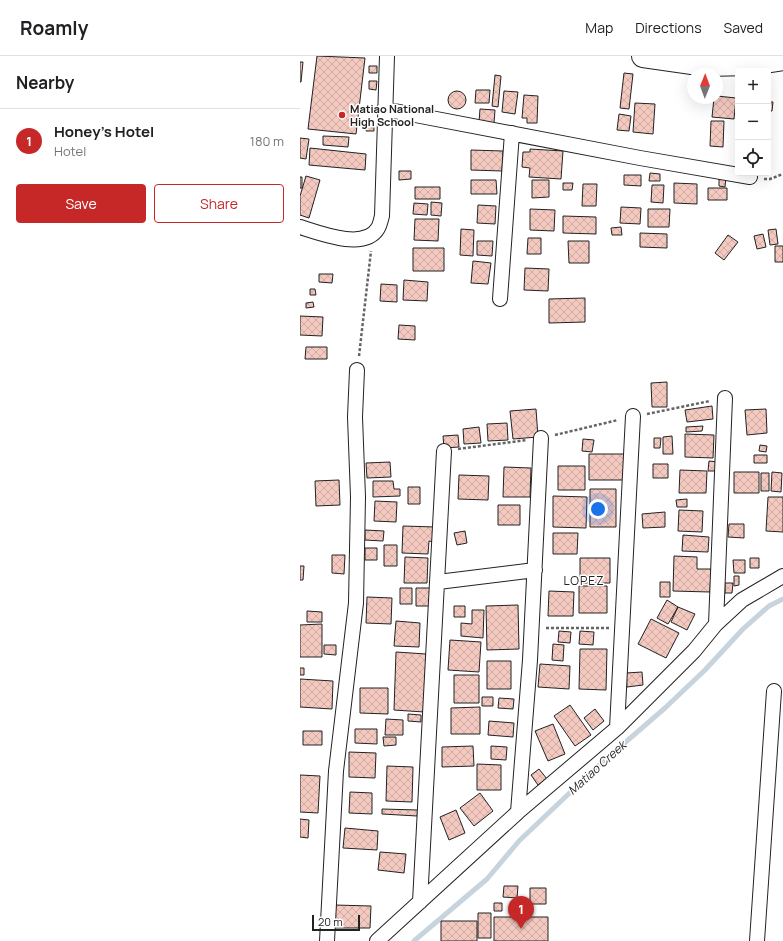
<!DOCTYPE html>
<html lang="en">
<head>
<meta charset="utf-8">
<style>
  :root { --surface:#fff; --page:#f6f6f6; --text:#202124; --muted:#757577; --line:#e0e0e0; --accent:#c62828 }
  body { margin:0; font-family:Manrope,sans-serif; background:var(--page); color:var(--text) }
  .controls { position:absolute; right:12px; top:12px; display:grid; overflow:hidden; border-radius:4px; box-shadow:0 4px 16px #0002 }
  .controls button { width:36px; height:36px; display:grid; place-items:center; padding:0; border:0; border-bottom:1px solid var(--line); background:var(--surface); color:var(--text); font:20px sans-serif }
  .compass { position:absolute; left:387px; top:12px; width:36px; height:36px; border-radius:50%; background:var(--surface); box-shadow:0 4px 16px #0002; rotate:1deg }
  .scale { position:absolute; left:12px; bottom:10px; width:48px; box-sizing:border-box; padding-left:4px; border:2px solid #222; border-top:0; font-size:11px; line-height:14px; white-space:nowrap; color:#222; -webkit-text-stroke:3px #fff; paint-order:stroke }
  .you { position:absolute; left:298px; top:453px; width:14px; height:14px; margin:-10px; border:3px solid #fff; border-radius:50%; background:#1a73e8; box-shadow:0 0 0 6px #1a73e833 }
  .badge { display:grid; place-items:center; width:26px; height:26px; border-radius:50%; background:var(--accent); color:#fff; font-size:13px; font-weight:700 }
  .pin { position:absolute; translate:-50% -33px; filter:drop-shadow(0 1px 2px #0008) }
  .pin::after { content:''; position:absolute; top:21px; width:14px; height:12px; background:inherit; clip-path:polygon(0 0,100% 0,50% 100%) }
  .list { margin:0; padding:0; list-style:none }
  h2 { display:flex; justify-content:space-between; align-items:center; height:52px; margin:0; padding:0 16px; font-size:17px }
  h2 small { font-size:13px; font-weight:400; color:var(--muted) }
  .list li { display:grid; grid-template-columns:26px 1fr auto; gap:12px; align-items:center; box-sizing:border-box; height:64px; padding:0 16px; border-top:1px solid var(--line) }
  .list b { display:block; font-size:15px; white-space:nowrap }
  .list p { margin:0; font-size:13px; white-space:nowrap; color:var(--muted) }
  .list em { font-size:13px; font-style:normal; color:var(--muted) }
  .actions { display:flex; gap:8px; padding:12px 16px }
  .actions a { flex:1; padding:9px 0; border:1px solid var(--accent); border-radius:4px; text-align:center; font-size:14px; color:var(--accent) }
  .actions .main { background:var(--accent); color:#fff }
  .icon { flex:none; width:22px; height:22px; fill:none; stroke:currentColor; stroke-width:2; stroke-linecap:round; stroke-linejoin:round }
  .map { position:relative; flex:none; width:483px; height:885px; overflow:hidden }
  header { display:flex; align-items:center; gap:24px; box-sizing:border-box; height:56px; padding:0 20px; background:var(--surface); border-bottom:1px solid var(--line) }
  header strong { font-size:19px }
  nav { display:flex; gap:22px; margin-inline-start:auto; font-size:14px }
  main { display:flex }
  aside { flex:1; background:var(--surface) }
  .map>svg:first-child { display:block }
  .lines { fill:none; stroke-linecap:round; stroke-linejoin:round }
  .stream { stroke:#c7d3dd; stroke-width:5 }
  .building { fill:url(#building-cross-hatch); stroke:#222 }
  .minor-casing { stroke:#222; stroke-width:16 }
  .trunk-casing { stroke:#222; stroke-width:24 }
  .path { stroke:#646464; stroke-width:2.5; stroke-dasharray:3 2; stroke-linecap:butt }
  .minor { stroke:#fff; stroke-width:14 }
  .trunk { stroke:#fff; stroke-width:22 }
  .poi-dot { fill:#c62828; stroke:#fff; stroke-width:1.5 }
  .labels { text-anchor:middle; stroke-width:3; stroke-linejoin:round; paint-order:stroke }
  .poi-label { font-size:11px; font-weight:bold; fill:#222; stroke:#fff; text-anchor:start }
  .neighbourhood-label { font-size:12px; letter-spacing:1px; fill:#222; stroke:#fff }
  .water-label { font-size:12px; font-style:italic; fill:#222; stroke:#fff }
</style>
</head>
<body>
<header>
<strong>Roamly</strong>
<nav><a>Map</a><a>Directions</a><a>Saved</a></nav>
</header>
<main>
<aside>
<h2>Nearby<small></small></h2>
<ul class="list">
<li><span class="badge">1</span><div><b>Honey's Hotel</b><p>Hotel</p></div><em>180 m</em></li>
</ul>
<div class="actions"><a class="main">Save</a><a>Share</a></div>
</aside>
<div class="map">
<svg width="483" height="885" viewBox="0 0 483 885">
  <defs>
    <pattern id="building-cross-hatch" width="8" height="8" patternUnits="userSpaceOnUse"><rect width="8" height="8" fill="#f3c9c0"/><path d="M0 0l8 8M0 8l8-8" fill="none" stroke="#d0aca5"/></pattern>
  </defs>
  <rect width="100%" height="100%" fill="#fff"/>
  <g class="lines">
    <path class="stream" d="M114,885L187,823L219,785L298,710L365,652L405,614L443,573L469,550L483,543"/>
  </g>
  <path class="building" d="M17,0L65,2L56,78L8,73Z
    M0,6H3L1,26H0Z
    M69,10H77V17H69Z
    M324,17L333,18L329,53L320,52Z
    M195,19L201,20L198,51L192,50Z
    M69,25H77L76,34L69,33Z
    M176,34H190L189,47H175Z
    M148 44a9 9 0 1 1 18 0a9 9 0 1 1-18 0Z
    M204,35L218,36L215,58L202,56Z
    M224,39L238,40L237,67H227V62H222Z
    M417,40L436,42L434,63L412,61L414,42H417Z
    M468,46H473L472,55H468Z
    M335,47L355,48L353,78L333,76Z
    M180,53L195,54L194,67L179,66Z
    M319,58L331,60L329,75L317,74Z
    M411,65H424L423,91L410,90Z
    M66,67H74V75H66Z
    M23,80L49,81L48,91L23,89Z
    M0,82L9,83L6,103L0,102Z
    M10,92L66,98L65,114L9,109Z
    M230,93L263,95L261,123L229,121L230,112L222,111L223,96H230Z
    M171,94L203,95L202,115L171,114Z
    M99,115H111V123L99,124Z
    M350,117L360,118V125H349Z
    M324,119H341V130L324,129Z
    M6,120L20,124L9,162L0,159V140Z
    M0,121H2V132H0Z
    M419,121H426L425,131L419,130Z
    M171,124H196L197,138H171Z
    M232,124H249V141L232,142Z
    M263,127H273L272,134H263Z
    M374,127L397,128V148L374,147Z
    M283,128H297L296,150H282Z
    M352,129H364L363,147L351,146Z
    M115,131H140V143H115Z
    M408,132H427V144H408Z
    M131,146L142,147L141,160L131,159Z
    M114,147L128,148L127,159L113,158Z
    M178,149L196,150L195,168L177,167Z
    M321,151L341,152L340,168L320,167Z
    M230,153L255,154L254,175L230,174Z
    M348,153H370L369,171H348Z
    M263,160L296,161V178L263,177Z
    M115,163H139L138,185L114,184Z
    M321,171L322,179H312L311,172Z
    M161,173L174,174L173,200L160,199Z
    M476,173L478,188L470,189L468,174Z
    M340,177L367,178V192L340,191Z
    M463,178L466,191L457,193L454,180Z
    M428,179L438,186L424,204L415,197Z
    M228,182H241V198H227Z
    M177,185H193L192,200L177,199Z
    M268,185H289V207H269Z
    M475,190H483V206H475Z
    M113,192H144V215H113Z
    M173,205L191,207L188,228L171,227Z
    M225,212L249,213L248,235L224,234Z
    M19,218H33L32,227L19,226Z
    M104,224L128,226L127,245L103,244Z
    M81,228L97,229V246L80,245Z
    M10,233H15L16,239H10Z
    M285,242V266L249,267V243Z
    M13,246L14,251L6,252V247Z
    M0,260L23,261L22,280L0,279Z
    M99,269L115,270V284L98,283Z
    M6,291H27V303H5Z
    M367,326V351H352L351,327Z
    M412,350L413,363L387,366L385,354Z
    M236,353L238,381L213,383L210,355Z
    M466,353L467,377L447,379L445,354Z
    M207,367L208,384L188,385L187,368Z
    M403,370L402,375L386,376V371Z
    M179,371L181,387L164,388L163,373Z
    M385,378L414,379L413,402L385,401Z
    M158,379L159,391L144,392L143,380Z
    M372,380L373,398H363V381Z
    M354,382H361L360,392H354Z
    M283,383L294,384L292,396L282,395Z
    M460,389L467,390L466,396L459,395Z
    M289,398H325V424H289Z
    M454,399H467V407H454Z
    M409,405L418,406L417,415H408Z
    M90,406L91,421L67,422L66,407Z
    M353,408H368V422H353Z
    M258,410H285V434H258Z
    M204,411L231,412L230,441H203Z
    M380,414L407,415L406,437H379Z
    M434,416H459V437H434Z
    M472,416L482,417L481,436L471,435Z
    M461,417H469V435H461Z
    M159,419L189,420L188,444L158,443Z
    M39,424L40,449L16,450L15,425Z
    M73,425H93L94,433H100V440L73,441Z
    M108,431H120V448H108Z
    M290,433H316V471H290Z
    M253,440L287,441L286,472L253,471Z
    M468,441H483V476L466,475Z
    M387,443V451H377L376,444Z
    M75,445L97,446L96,466L74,465Z
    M198,449H220V469H198Z
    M379,454L403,455L402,476L378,475Z
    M365,456V471L343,472L342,458Z
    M429,468H444V482L428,481Z
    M103,470L136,471L135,486L129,485L128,498L102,497Z
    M65,474L84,475L83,485L65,484Z
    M165,475L167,487L157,489L154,477Z
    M253,477H278L277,498H253Z
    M383,479L409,481L408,496L382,495Z
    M84,489H97V510H84Z
    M65,492H77V504H65Z
    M32,499H45L44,518L32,517Z
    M374,500L397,501V513H411L410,536L373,535Z
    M105,501L128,502L127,527H104Z
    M280,502H310V527H280Z
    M450,502H459V512H450Z
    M433,504H445V517H434Z
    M0,510H4L3,524H0Z
    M434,520H439V529L434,530Z
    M360,526H370V541H360Z
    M425,527H433L432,537H425Z
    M279,530H307V557H279Z
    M100,532H112V548H100Z
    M116,532H130L129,550H116Z
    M249,535L274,536L273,560H248Z
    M67,541L92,542L91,568L66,567Z
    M367,544L378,551L368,568L357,562Z
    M218,549L219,593L187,594L186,550Z
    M154,550H165V561H154Z
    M378,551L395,558L387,574L371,566Z
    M172,554H184L183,582L161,580V567L172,568Z
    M7,555L22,556V566H7Z
    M351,563L379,577L366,602L338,588Z
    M96,565L120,567L119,591L94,590Z
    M22,568V601H0V569Z
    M259,575L271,576L270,587L258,586Z
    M280,575L294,576L293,589L279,588Z
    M150,584L181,586L179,616L148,614Z
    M253,588L264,589L263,605L252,604Z
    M24,589H36V599L24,598Z
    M280,593H307L306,634L279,633Z
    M96,596L126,598L124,656L94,654Z
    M187,605H211V633H187Z
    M240,608L270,610L269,633L238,631Z
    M0,612H4V619H0Z
    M342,616L343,629L327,631L326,617Z
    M154,619H179V647H154Z
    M0,623L33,625L32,653L0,651Z
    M60,632H88V658L60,657Z
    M182,641H193V650H182Z
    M199,642L214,643L213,653L198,652Z
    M270,649L291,679L275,690L254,660Z
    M180,651V678H151V652Z
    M295,653L304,665L293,674L284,662Z
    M108,658L121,659V666L108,665Z
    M86,663L103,664V679H85Z
    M189,665L214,667L213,681L188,679Z
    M253,668L265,698L248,705L235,675Z
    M55,673H77V688L55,687Z
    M3,675H22V689H3Z
    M83,681H96V689L84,690Z
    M173,690L174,710L142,711V691Z
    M191,690L207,691L206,704L191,703Z
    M49,696L76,697L75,722L49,721Z
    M177,708L201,709V734H177Z
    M87,710L113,711L112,746L86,745Z
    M239,713L247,723L238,729L231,719Z
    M0,719L20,720L18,757L0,756Z
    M50,736L72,737V758L49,757Z
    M180,737L193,755L174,770L160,752Z
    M82,753L118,754L117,760L82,758Z
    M156,754L165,777L149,784L140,761Z
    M0,763L9,764L8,782L0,781Z
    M45,772L78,775L77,794L43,792Z
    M80,796L106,798L104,817L78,814Z
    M204,830H218L217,842L203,841Z
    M230,832H246V848H230Z
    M194,847H202V855H194Z
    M35,849L71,850L70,872H35Z
    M178,857H191V882H178Z
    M194,861H248V885H194Z
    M141,865H177V885H141Z"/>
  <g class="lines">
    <defs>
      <path id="minor" d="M84,53L340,102L450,121
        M0,171C19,177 65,195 78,172C80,169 81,163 82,160L87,0
        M200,243L212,77
        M138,526L235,514
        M416,568L425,342
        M317,672L333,360
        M218,756L230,604L241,382
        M120,846L144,395
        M27,885L36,715L56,547L58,441L55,361L57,314
        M77,885L218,756L317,672L394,595L416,568L442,544L483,520
        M457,885L474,635"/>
      <path id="trunk" d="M343,0L406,9L452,8L483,3"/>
    </defs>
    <use href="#minor" class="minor-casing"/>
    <use href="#trunk" class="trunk-casing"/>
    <path class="path" d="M464,123H470L483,118
      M59,300L71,195
      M347,358L410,345
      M255,379L318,364
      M158,393L227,384
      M246,572H309"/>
    <use href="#minor" class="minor"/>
    <use href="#trunk" class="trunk"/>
  </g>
  <circle class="poi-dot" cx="42" cy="59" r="4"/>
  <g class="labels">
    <g class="poi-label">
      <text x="50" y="57">Matiao National<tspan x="50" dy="13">High School</tspan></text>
    </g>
    <g class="neighbourhood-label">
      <text x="284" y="529">LOPEZ</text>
    </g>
    <g class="water-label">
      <text transform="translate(297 712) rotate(-42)" y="4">Matiao Creek</text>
    </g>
  </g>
</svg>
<div class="controls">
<button>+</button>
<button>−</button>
<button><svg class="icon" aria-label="locate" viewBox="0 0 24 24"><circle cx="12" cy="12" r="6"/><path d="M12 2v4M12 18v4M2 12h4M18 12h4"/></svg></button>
</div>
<svg class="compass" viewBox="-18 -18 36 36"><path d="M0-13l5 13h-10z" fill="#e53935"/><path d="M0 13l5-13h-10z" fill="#757577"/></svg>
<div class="scale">20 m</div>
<div class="you"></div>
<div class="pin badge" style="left:221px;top:873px">1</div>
</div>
</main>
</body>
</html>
